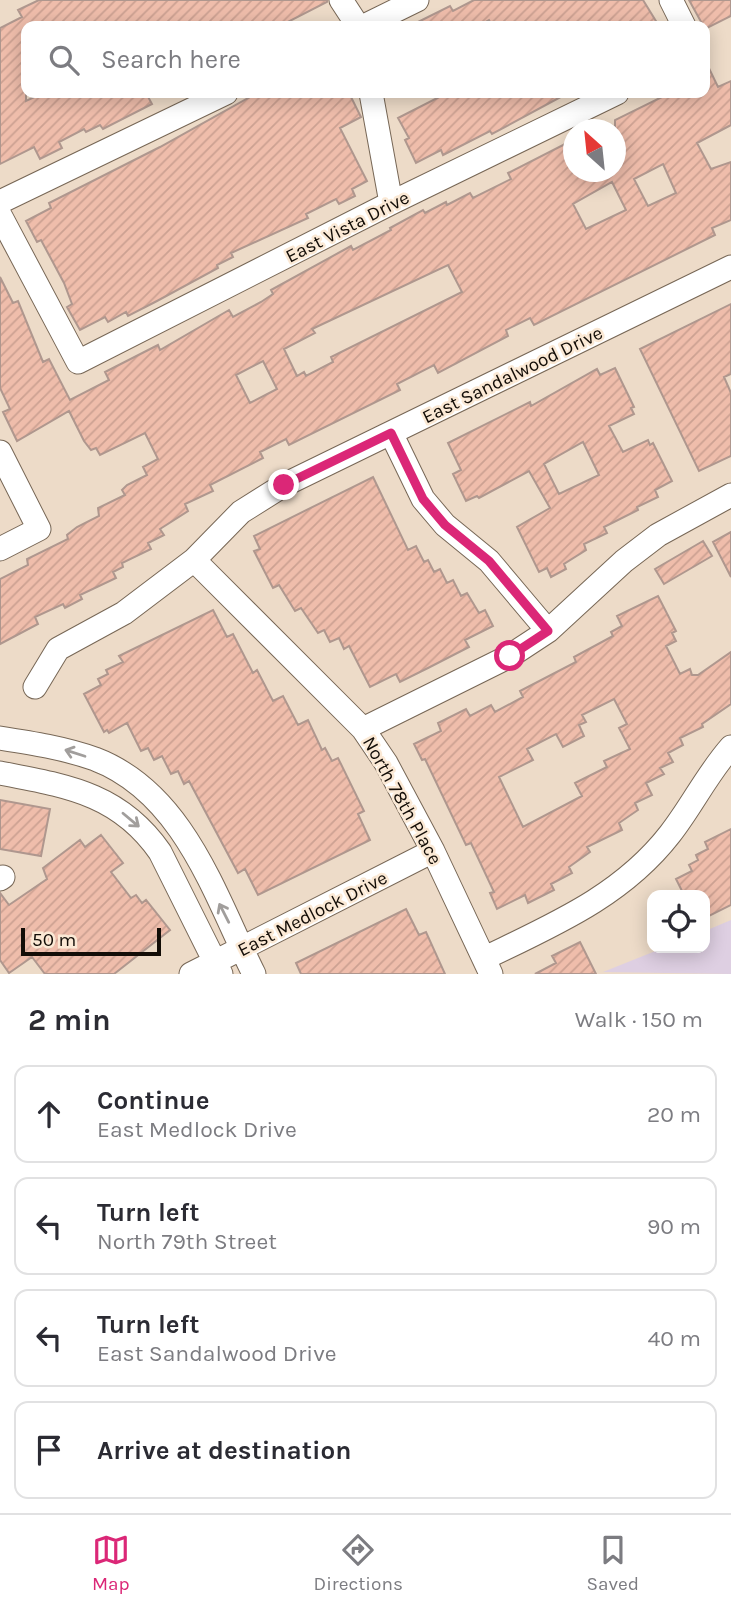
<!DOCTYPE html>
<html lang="en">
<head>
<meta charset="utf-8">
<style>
  :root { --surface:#fff; --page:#f7f7f7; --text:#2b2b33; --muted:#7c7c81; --line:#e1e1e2; --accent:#db2777 }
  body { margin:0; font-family:Karla,sans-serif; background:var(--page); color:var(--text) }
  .controls { position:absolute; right:21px; bottom:21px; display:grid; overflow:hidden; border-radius:14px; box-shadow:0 4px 18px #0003 }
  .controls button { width:63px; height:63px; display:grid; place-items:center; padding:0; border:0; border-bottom:2px solid var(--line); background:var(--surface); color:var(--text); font:35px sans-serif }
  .compass { position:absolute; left:563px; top:119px; width:63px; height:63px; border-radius:50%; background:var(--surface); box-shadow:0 4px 18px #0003; rotate:333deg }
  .scale { position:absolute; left:21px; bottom:18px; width:140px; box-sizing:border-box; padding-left:7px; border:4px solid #130d07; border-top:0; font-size:19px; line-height:24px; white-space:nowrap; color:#130d07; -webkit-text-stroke:5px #fbe9d5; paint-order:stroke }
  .stop { position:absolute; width:21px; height:21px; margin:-16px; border:5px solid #db2777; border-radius:50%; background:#fff }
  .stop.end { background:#db2777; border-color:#fff; box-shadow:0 2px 7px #0008 }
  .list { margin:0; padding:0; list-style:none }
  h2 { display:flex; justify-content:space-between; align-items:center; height:91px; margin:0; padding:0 28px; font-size:30px }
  h2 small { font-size:23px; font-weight:400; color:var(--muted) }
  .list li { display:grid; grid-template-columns:46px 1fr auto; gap:21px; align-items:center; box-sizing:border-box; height:98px; margin:0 14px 14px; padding:0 14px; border:2px solid var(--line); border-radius:14px }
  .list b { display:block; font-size:26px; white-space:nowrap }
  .list p { margin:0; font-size:23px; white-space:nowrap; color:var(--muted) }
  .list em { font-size:23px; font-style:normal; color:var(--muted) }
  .icon { flex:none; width:38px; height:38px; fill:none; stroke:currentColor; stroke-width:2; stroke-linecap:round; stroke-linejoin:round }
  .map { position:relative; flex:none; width:731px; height:974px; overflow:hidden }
  .search { position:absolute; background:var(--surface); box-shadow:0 4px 18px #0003; left:21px; right:21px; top:21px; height:77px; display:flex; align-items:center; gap:18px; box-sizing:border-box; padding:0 24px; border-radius:14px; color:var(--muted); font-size:26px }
  .sheet { height:539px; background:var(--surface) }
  nav { display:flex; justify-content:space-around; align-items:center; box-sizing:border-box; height:98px; border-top:2px solid var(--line); background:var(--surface); font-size:19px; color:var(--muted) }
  nav a { display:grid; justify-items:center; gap:4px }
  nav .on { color:var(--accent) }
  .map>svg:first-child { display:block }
  .commercial { fill:#decfe2 }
  .building { fill:url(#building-hatch); stroke:#af978e; stroke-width:2; fill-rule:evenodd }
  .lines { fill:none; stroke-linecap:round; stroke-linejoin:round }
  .street-casing { stroke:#776756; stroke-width:25 }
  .street { stroke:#fff; stroke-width:23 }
  .oneway { stroke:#a19e9c }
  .route { stroke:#db2777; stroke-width:9 }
  .labels { text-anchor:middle; stroke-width:5; stroke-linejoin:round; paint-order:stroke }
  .street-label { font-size:19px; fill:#130d07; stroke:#fbe9d5 }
</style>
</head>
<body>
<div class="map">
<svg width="731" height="974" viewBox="0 0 731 974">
  <defs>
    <pattern id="building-hatch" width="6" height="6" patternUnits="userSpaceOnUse" patternTransform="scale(1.75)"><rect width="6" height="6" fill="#efbdab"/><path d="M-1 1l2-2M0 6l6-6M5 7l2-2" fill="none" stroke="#cca192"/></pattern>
  </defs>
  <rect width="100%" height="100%" fill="#eddbc8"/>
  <path class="commercial" d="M731,920V974L603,972L663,948H705V931Z"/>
  <path class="building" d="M39,0H327V2L280,26H26V101L43,93H146L152,104L103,129L100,125L86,132L84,129L59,142L62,148L40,159L34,147L0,164V28L22,17L18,10Z
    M474,0H643L659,26H492L489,20L478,26H410L450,6L453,11Z
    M689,0H731V16L705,29Z
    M705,60L718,87L731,81V125L697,143L711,169L731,162V220L712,228L715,235L534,325L530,318L506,330L508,336L438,373L434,365L397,384L400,390L289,445L286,439L260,452L263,458L210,485L213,491L185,504L188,511L160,529L164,535L148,543L151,549L122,563L123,567L113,572L116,578L80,595L82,599L65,608L63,604L35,617L38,624L0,644V579L28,565L27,559L68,539L67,535L77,527L99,516L98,508L125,495L122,490L127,485L147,475L143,467L158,459L145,433L100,455L96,448L91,450L84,441L69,411L17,441L3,412L10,409L0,388V277L13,303L18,301L43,362L49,359L70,400L109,380L105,372L158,345L160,350L229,310L233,317L261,302L273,294L271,290L351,246L353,250L391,230L390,228L423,210L425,213L446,202L447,205L470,193L473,198L511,179L508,173L573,140V172H615V120L670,93H705ZM663,164L676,193L648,206L634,179ZM612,182L626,210L586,229L573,204ZM448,265L462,292L331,357L333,362L306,376L304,372L297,376L284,349L315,333L312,329ZM263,361L277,389L250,403L236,375Z
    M257,93H349L361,117L340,128L367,181L352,189L355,196L339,204L336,199L306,214L308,218L231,253L233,257L217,265L218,268L157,301L128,316L126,312L108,322L105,317L80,330L67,307L72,304L64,283L41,240L37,242L26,221L51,208L49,203L160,147Z
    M447,93H568L492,134L490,131L443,155L441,150L416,163L405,140L409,138L398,118Z
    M731,304V374L724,377L731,393V456L699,471L640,349Z
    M615,368L634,407L631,408L634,414L609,426L623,452L648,440L650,445L653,443L672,481L655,490L658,497L637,507L638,510L604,527L607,533L584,544L586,550L564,564L566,569L551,577L547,568L539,572L517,527L550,508L529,471L479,498L477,496L466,501L453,474L461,470L448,443L530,402L531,406L597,369L600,375ZM583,442L599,475L559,494L544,464Z
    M373,477L408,550L416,546L424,562L428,560L434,572L440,569L447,583L453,580L461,596L467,593L479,613L485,610L493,626L465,640L469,647L428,668L400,682L396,674L370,687L349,646L344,649L339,638L330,642L324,630L318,633L301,608L295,611L279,585L273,588L254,551L260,549L254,536Z
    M731,532V577L713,542Z
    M703,541L712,556L664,584L655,569Z
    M658,596L676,631L672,633L676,641L666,646L680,674L690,669L692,675H698L731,652V704L702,724L703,727L680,738L683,745L668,753L673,762L660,768L664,774L646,783L652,795L635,803L638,810L619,823L622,830L587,847L590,852L569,867L572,873L551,884L554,890L528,903L525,895L497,909L490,893L494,892L471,843L466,845L425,759L422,760L414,744L441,731L438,723L466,709L470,716L491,705L495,712L523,697L520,691L576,662L574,657L613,636L611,632L622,626L617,616ZM614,699L627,724L619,728L630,749L604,761L607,767L575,783L582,796L523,827L499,777L533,760L527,749L556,734L563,747L584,736L579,725L586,722L582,715Z
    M213,610L227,637L233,634L253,673L257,670L273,701L283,696L298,725L308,720L322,750L325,748L332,761L338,758L364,811L358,814L370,840L258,895L245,869L238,873L189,781L184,784L178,771L171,774L162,756L154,760L148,748L141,751L127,723L109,733L107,730L104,732L84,694L101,685L98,679L108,674L106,670L123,662L119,656Z
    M0,800L50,809L41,856L0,849Z
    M731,829V905L705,918V895H684L676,879L692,871L689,865L698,860L696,855L708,849L705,842Z
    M101,835L123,863L111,872L131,898L136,895L142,903L146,900L170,930L114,974H45L32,957L9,973L0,960V893L9,905L47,879L43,868L80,840L85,847Z
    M406,909L419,935L426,932L445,974H301L296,963Z
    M580,942L596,974H535L556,963L552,956Z"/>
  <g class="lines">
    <defs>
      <path id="street" d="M341,0L358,26
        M671,0L684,26
        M364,26L417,0
        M371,93L391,203
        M0,202L226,93
        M0,215L78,362L391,203L617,93
        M391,433L423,499L445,525L489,561L548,631
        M0,452L39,529L0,549
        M194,560L363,729L386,763L433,851L491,974
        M35,687L58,649L124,613L194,560L241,512L284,485L731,267
        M363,729L510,656L548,631L624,561L658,535L731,495
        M0,738C32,743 64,748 95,759C184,793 215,896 254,974
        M0,773C66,786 119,793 160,852L221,974
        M0,879L3,877
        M485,958C553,925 622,896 670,834C692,806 707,774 731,747
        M191,974L433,851"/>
    </defs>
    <use href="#street" class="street-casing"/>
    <use href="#street" class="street"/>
  </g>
  <defs><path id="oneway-shaft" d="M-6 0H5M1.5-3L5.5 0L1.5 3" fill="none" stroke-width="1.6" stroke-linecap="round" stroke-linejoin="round" transform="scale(1.75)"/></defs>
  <g class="oneway">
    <use href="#oneway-shaft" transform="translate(75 753) rotate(-162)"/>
    <use href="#oneway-shaft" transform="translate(131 820) rotate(40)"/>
    <use href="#oneway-shaft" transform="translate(224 913) rotate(-117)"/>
  </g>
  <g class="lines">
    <path class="route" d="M284,485L391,433L423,499L445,525L489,561L548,631L510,656"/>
  </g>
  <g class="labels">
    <g class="street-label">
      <text transform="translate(347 226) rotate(-27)" y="7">East Vista Drive</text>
      <text transform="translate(512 374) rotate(-26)" y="7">East Sandalwood Drive</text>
      <text transform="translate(403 800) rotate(61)" y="7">North 78th Place</text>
      <text transform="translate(312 913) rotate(-27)" y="7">East Medlock Drive</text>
    </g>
  </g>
</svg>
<div class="controls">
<button><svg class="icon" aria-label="locate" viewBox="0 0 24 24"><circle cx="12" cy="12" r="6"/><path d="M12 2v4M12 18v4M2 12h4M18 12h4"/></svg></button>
</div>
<svg class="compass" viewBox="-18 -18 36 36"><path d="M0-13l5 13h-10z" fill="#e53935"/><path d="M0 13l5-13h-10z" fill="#7c7c81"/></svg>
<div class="scale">50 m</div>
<div class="stop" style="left:510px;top:656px"></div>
<div class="stop end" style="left:284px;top:485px"></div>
<div class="search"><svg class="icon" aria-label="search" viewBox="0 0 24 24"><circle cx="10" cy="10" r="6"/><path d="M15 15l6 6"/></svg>Search here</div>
</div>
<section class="sheet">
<h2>2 min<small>Walk · 150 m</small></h2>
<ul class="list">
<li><svg class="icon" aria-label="ahead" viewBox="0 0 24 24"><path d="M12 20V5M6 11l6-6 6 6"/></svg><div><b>Continue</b><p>East Medlock Drive</p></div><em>20 m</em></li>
<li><svg class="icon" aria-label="left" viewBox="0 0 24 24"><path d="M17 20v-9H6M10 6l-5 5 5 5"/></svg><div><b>Turn left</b><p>North 79th Street</p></div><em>90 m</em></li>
<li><svg class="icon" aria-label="left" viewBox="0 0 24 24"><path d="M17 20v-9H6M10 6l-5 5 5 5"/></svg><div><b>Turn left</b><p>East Sandalwood Drive</p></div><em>40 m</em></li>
<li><svg class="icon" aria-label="arrive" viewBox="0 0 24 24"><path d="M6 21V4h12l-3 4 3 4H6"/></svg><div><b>Arrive at destination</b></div></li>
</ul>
</section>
<nav>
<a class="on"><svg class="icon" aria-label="map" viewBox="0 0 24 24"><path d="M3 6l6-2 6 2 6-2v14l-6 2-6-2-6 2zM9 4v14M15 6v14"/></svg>Map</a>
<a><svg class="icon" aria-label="directions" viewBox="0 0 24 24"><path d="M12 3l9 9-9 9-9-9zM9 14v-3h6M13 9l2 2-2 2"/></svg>Directions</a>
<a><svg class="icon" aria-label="saved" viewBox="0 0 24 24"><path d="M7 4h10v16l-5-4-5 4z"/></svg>Saved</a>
</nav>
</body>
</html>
